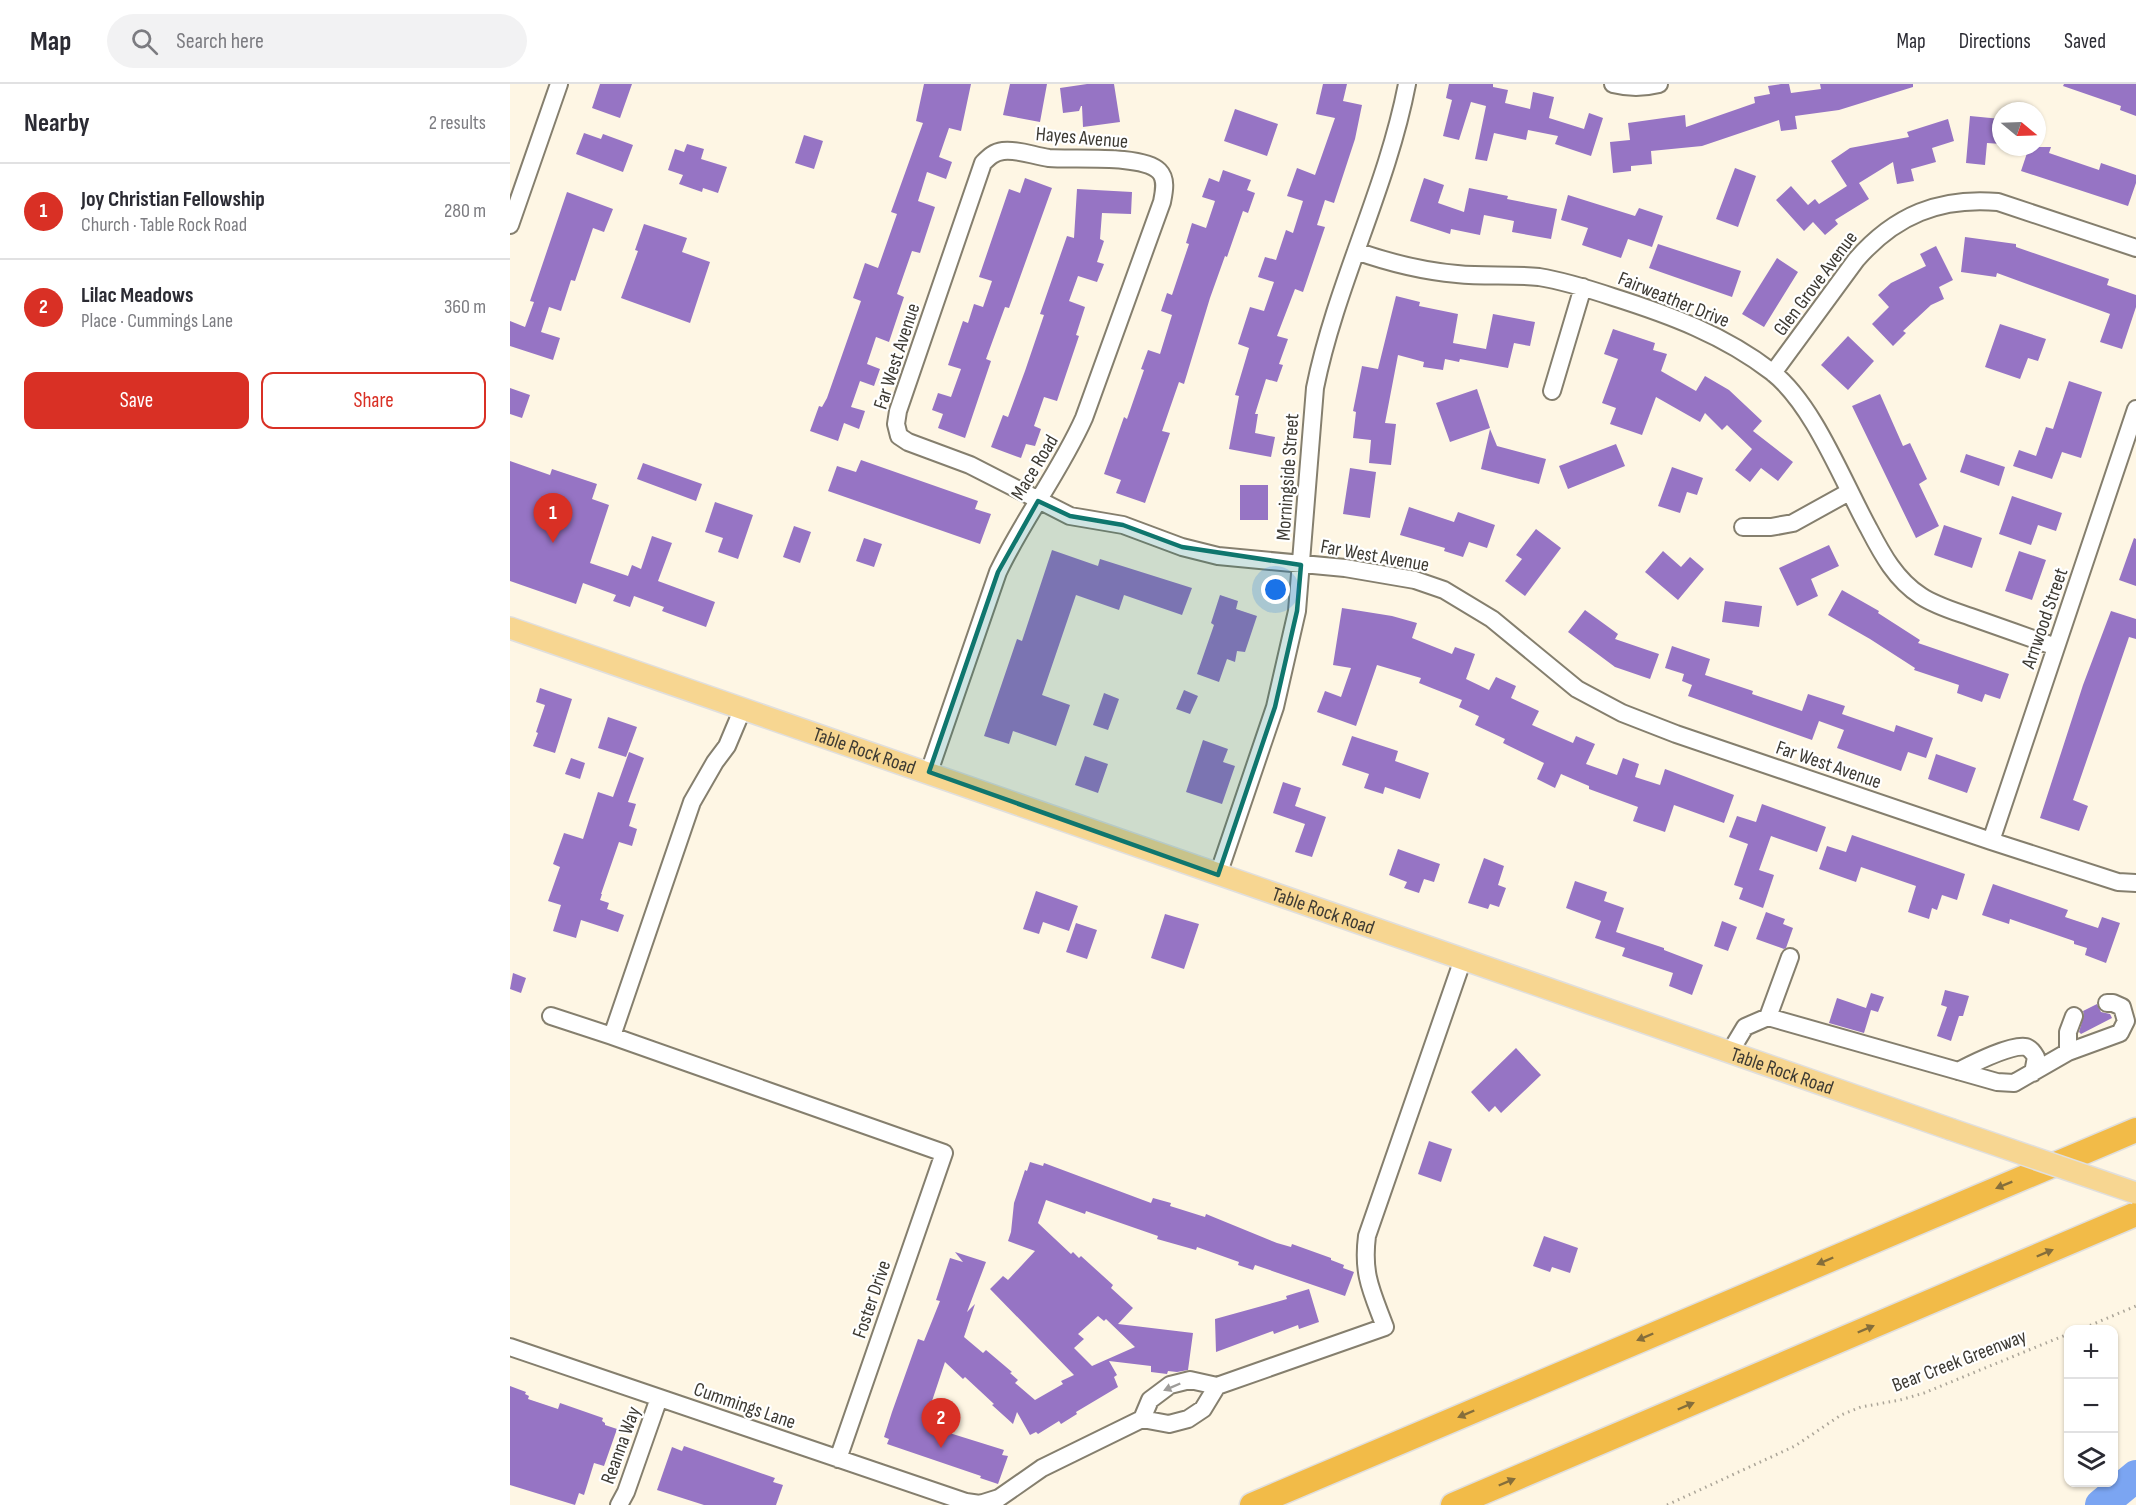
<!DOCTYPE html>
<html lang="en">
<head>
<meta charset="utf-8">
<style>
  :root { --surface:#fff; --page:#f2f2f3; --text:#2b2b33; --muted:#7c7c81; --line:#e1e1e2; --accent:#d93025 }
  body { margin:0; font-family:"Sofia Sans Condensed",sans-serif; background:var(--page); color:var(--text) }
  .controls { position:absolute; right:18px; bottom:18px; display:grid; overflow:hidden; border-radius:12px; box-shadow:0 2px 4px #0004 }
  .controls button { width:54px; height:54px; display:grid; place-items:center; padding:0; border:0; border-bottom:2px solid var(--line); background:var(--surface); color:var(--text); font:30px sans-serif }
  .compass { position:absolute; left:1482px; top:18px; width:54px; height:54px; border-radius:50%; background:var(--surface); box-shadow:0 2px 4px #0004; rotate:109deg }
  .you { position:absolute; left:766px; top:506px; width:21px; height:21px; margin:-15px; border:4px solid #fff; border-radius:50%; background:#1a73e8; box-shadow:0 0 0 9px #1a73e833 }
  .badge { display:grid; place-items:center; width:39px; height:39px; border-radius:50%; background:var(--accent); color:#fff; font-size:20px; font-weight:700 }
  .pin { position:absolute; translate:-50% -50px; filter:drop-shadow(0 2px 3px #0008) }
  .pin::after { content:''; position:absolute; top:32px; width:21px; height:18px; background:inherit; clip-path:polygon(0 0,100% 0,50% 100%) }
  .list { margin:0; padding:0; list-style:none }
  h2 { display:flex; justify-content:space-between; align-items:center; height:78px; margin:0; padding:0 24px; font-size:26px }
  h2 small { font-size:20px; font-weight:400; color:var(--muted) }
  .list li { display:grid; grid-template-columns:39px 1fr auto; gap:18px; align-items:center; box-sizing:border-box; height:96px; padding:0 24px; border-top:2px solid var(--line) }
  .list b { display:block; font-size:22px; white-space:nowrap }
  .list p { margin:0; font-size:20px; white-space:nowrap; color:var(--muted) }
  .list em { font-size:20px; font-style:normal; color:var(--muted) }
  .actions { display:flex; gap:12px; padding:18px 24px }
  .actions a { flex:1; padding:14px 0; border:2px solid var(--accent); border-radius:12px; text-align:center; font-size:21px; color:var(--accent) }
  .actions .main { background:var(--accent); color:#fff }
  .icon { flex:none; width:33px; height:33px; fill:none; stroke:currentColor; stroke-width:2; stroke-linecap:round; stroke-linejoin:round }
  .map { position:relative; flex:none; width:1626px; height:1421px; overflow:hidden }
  header { display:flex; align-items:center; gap:36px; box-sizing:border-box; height:84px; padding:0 30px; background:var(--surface); border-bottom:2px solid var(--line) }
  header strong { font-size:28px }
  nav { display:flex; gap:33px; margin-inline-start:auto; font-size:21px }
  .search { width:420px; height:54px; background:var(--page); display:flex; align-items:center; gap:15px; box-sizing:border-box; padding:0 21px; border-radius:33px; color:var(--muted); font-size:22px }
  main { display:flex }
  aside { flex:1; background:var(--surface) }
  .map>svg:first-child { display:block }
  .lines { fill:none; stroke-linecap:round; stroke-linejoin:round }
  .river { stroke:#7ba5f2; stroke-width:32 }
  .building { fill:#9674c4; fill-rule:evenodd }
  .minor-casing { stroke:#857f6e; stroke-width:20 }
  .major-casing { stroke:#e0dfde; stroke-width:24 }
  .highway-casing { stroke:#e0dfde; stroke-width:27 }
  .path { stroke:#aba598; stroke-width:3; stroke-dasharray:1.5 4.5; stroke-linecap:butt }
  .minor { stroke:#fff; stroke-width:16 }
  .major { stroke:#f7d691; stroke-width:21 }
  .highway { stroke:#f2bb48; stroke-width:24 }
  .major-bridge-casing { stroke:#e0dfde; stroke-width:24; stroke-linecap:butt }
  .major-bridge { stroke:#f7d691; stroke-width:21 }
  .oneway { fill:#856e3b }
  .oneway2 { fill:#9e9c99 }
  .marked { fill:#0f766e; fill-opacity:0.2; stroke:#0f766e; stroke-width:4.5; stroke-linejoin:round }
  .labels { text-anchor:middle; stroke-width:4.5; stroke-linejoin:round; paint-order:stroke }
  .street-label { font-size:20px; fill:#3d3a33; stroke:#fff }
</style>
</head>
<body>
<header>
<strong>Map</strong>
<div class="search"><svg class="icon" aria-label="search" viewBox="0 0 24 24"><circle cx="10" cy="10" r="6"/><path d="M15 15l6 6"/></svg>Search here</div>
<nav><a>Map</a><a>Directions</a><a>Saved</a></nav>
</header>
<main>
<aside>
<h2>Nearby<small>2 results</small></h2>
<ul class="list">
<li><span class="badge">1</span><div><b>Joy Christian Fellowship</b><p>Church · Table Rock Road</p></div><em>280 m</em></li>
<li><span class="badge">2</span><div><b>Lilac Meadows</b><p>Place · Cummings Lane</p></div><em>360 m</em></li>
</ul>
<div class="actions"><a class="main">Save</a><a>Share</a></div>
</aside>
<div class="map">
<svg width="1626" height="1421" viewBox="0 0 1626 1421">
  <rect width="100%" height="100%" fill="#fef6e4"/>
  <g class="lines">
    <path class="river" d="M1591,1421L1626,1392"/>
  </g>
  <path class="building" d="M90,0H122L110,34L82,24Z
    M414,0H461L451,47L439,44L429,73L442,78L436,95L417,88L408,117L425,123L410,169L402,167L387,210L394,213L379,258L366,253L357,280L370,285L364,302L350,297L341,323L355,327L349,345L334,339L328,357L300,347L309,322L312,323L317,314L351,217L343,214L355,179L368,184L387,130L381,128L413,39L406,37Z
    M500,0H537L530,38L493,31Z
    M577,0H604L610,38L573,43L572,22H571L569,27L553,29L550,4Z
    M813,0H837L833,17L852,21L845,55L824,119L815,116L807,141L815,143L793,208L785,205L767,252L778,255L769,280L773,281L767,298L756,295L745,330H748L745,349L765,353L761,373L719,365L729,312L725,311L739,264L728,260L740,223L754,227L764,198L748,193L755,173L766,176L776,146L783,149L793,117L777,112L787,84L805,91L825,34L806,30Z
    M939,0H983V3L998,6L995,19L1020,25L1023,8L1044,13L1039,34L1074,45L1079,29L1093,34L1081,72L1045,60L1048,52L1018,46L1016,56L984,49L977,77L965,75L976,22L961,18L949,56L933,52L942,16L936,14Z
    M1271,0H1279L1281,9L1311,5L1310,0H1403V3L1329,26L1285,32L1287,45L1271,47L1269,36L1192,62L1141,67L1142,80L1121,82V87L1103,89L1100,58L1120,56L1118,39L1175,31L1176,43L1245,19L1244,13L1260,10L1258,2Z
    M1554,0H1626V32L1610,26L1611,22L1553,2Z
    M725,25L768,40L757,72L714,57Z
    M1460,32L1491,35V60L1477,59L1475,81L1456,79Z
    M1438,35L1444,57L1422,64L1426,78L1401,85L1404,97L1387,100L1383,78L1349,99L1359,115L1325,136L1328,140L1315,151L1303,138L1294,147L1266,116L1281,102L1298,121L1305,115L1309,120L1337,102L1321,77L1340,64L1399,53L1397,48Z
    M74,49L91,55L93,50L123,61L113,88L66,70Z
    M294,51L313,57L304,85L285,79Z
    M177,60L194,65L191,75L217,83L208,109L193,104L192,108L169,100L173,91L158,86L165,65L174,68Z
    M1519,63H1541L1539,69L1589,86L1591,79L1626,91V99L1618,122L1511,87Z
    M1225,84L1246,92L1228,143L1206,135Z
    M713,86L741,96L737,106L745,109L738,129L733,127L717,173L715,172L700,214L674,300L669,298L652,347L660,349L635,419L606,409L611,396L594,390L614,333L617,335L634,286L631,285L638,266L650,270L662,231L651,227L657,209L662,211L679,160L676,159L682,139L696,144L705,117L692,113L699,94L709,98Z
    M515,94L542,104L499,224L495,223L476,275L481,277L455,354L428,344L433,330L422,326L428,309L441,313L451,285L438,281L453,237L458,239L464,220L473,223L482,197L469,193L499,105L510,109Z
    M914,94L934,101L928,119L954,128L959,104L998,112L997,115L1047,125L1041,155L1002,148L1004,137L974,131L970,151L941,145L940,150L900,137Z
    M567,105L622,108L621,130L592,129L590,155L594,157L587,178L594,180L587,198L568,192L559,217L575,223L566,251L569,252L547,317L534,313L524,342L531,345L525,362L516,360L511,374L481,363L493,331L498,333L515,287L534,231L530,230L557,152L564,154Z
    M57,108L103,125L94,148L83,144L65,197L61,196L51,227L39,223L31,248L50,254L43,276L0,262V237L15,243L24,218L20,217Z
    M1058,111L1125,132L1129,124L1153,132L1142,163L1118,155L1111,174L1072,161L1078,144L1051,136Z
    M134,140L177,154L172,168L200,178L180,239L111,214L128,167L125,166Z
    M1455,153L1506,160V163L1599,195L1597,201L1626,211V223L1612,265L1590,258L1600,230L1487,189L1486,193L1451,188Z
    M1148,160L1231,187L1222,213L1139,184Z
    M1426,162L1443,196L1429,203L1434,215L1421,221L1393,247L1396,249L1383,262L1362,240L1379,223L1368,211L1381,199L1416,182L1410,170Z
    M1267,174L1288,188L1254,243L1232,230Z
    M886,212L910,218L909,222L948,230L943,259L976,265L983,230L1025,238L1020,262L1004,259L998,284L950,275L949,278L935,275L933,286L913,283L914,278L888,271L875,339L886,340L881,381L859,379L861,356L843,354L846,328L843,327L852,282L868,285Z
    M1490,240L1536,255L1528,277L1518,274L1510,295L1475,283Z
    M1103,245L1145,259L1143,266L1157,270L1151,287L1186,307L1195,292L1219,306L1252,337L1243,347L1283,378L1268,397L1251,384L1240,398L1225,386L1242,365L1217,341L1212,346L1195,329L1190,338L1146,313L1132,351L1100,340L1106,324L1092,319L1108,275L1094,270Z
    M1338,252L1364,277L1338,306L1311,281Z
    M1559,297L1592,308L1571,374L1552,368L1542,395L1503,382L1509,366L1526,372L1536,343L1543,345Z
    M0,304L20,311L12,334L0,330Z
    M967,305L980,344L940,358L926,319Z
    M1370,310L1393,362L1400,359L1417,395L1409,400L1429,442L1406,454L1342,322Z
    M980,345L987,362L1036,375L1029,400L971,385Z
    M1106,360L1115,382L1058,405L1049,382Z
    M1456,370L1495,383L1489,402L1450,388Z
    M351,376L468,417L465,425L481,430L470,460L318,407L327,382L346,388Z
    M0,377L40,391L42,385L87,400L82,415L99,421L80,479L118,492L122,481L131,485L142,452L162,459L148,497L205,518L196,543L152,527L154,523L124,512L120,523L103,517L106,511L73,499L66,520L0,497Z
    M133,379L192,400L186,417L127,395Z
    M1162,383L1193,394L1187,411L1177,408L1170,429L1148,422Z
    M840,384L866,388L860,434L833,430Z
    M730,401H758V436H730Z
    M1502,412L1552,429L1546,447L1528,441L1521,461L1489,450Z
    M205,418L243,431L228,475L208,468L213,454L195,448Z
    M899,423L944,438L948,428L985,441L977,464L959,458L953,473L934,467L935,464L890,451Z
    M1434,441L1472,454L1462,484L1424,471Z
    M284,442L301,448L290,479L273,473Z
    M1026,445L1051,464L1015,512L995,497L1012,475L1006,471Z
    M354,454L372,460L364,483L346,477Z
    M1624,454L1626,455V502L1609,496Z
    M1319,461L1329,482L1301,495L1308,512L1287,522L1269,484Z
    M542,466L588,482L590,475L682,504L672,531L614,511L609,526L566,511L532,611L560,621L546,662L503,647L499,660L474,652L507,555L512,557Z
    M1153,467L1171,483L1180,473L1194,485L1168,516L1135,488Z
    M1509,467L1536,476L1522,516L1495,507Z
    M1332,506L1369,527L1368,529L1410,556L1408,559L1499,590L1490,615L1475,610L1472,618L1447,609L1449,601L1404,586L1405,584L1360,555L1318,531Z
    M710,511L728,517L726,525L747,532L735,568L727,567L725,578L717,575L709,598L687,590L704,541L701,539Z
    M1215,517L1252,522L1249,543L1212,538Z
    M832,524L882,532L907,539L902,554L942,570L945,563L965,570L956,595L979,606L986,593L1006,602L1001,614L1029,627L1022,641L1063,659L1066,652L1085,660L1076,680L1107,691L1113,674L1129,680L1125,693L1150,701L1155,685L1224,711L1214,739L1164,721L1155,748L1123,737L1128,723L1079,705V702L1051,690L1045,704L1027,695L1034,679L993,659L995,655L965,641L969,632L949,623L952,616L909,599L911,594L867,581L846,642L807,628L815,607L831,613L841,584L823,581Z
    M1075,526L1108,550L1105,555L1149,570L1140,595L1105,583L1058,548Z
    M1601,527L1626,535V555L1619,553L1563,716L1578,722L1569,747L1530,734L1573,601Z
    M1162,562L1200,575L1195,591L1243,607L1242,610L1292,627L1298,610L1335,622L1332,630L1384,648L1386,641L1423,654L1416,674L1398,668L1391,687L1327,664L1334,646L1309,637L1302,656L1178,612L1182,601L1172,597L1174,590L1155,584Z
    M30,604L62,615L45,669L23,662L28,649L26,648L35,621L26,618Z
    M674,606L688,612L680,630L666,625Z
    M594,609L609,615L598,646L583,641Z
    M98,633L127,643L116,673L88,664Z
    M842,652L888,667L885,677L919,689L910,715L875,703L873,710L854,704L859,690L832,681Z
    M693,656L718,665L713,678L725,682L712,720L676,708Z
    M119,668L134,674L118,718L126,720L119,742L127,745L122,762L109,758L91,810H92L90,816L99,819L97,825L114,831L108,848L71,836L66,854L43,847L51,821L38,817L50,783L43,780L54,749L73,755L88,708L103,713Z
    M1426,670L1466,684L1457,709L1418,695Z
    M575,672L598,680L588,709L565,701Z
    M61,674L75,679L70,695L55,690Z
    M773,698L791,704L785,722L816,733L802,773L785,768L795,740L763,729Z
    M1252,720L1316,743L1307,768L1261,752L1249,786L1264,791L1253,824L1229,815L1233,804L1224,801L1238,760L1219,753L1227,732L1246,738Z
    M1342,751L1455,790L1447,816L1432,811L1427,826L1422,824L1419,835L1398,828L1406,802L1351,783L1346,798L1309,785L1317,762L1336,768Z
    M888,765L930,780L924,798L914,795L909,809L894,804L897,798L879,791Z
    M974,774L994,782L988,801L996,804L989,823L980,820L978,825L958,819Z
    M1065,797L1097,808L1094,817L1114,824L1106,848L1154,864V866L1193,881L1182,911L1159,902L1163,889L1112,872L1115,864L1085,854L1091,837L1056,824Z
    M1483,800L1558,826L1555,833L1588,844L1592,833L1610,839L1596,879L1575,871L1577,864L1564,860V857L1500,835L1499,840L1472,831Z
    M526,807L568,822L559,847L533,838L529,850L513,845Z
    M1256,828L1275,835L1273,840L1283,844L1276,864L1274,865L1246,855Z
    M655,830L689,840L674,885L641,874Z
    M1212,837L1227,843L1218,867L1204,862Z
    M566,839L587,846L577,875L556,868Z
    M3,889L16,894L11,909L0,905Z
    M1435,906L1459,912L1453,932H1449L1441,957L1427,952L1437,923L1431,921Z
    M1361,909L1374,913L1368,928L1361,926L1354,949L1319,939L1327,914L1356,924Z
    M1587,920L1591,928L1600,930L1602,934L1571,950L1569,948L1574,931L1573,927Z
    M1006,964L1031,991L991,1029L985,1022L979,1028L961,1008Z
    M919,1057L942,1065L931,1098L908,1090Z
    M520,1078L533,1082L534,1079L641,1119L643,1114L661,1119L660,1122L695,1133L696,1130L767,1159L781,1163L782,1160L821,1174V1176L834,1181L833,1184L844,1188L835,1212L745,1181L743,1186L728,1181L729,1178L687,1163L686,1166L647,1155L648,1152L576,1127L575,1130L536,1116L528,1139L561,1170L563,1168L569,1174L571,1172L603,1201L601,1204L623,1224L608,1240L683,1249L678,1286L667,1288L658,1287L657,1290L641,1288V1282L599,1277L607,1291L604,1293L608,1303L566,1328L567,1330L551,1340L549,1337L528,1350L526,1348L520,1351L507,1328L503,1340L482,1321L484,1320L455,1293L453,1295L435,1278L421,1320L425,1321L417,1342L494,1366L492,1371L498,1372L488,1400L470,1394L471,1392L377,1360L379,1355L374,1353L382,1328L408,1255L414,1257L430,1217L426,1216L440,1174L453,1178L445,1168L476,1178L457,1228L465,1220L454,1253L473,1269L476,1266L502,1288L500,1289L508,1296L505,1299L525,1316L553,1300L551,1297L564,1291L480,1205L493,1192L498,1196L525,1167L498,1157L501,1148L504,1119L515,1086L517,1087ZM588,1232L594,1237L596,1235L625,1263L582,1282L564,1264L574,1255L568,1250Z
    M1034,1152L1068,1164L1060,1189L1042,1183L1040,1188L1023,1182Z
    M799,1205L809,1238L789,1245L788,1241L764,1250L763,1247L706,1268L705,1235L777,1215L776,1212Z
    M0,1302L16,1308L15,1310L19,1312L18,1315L48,1325L50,1319L93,1334L92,1337L95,1339V1341L107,1345L94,1382L84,1379L74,1411L69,1409L65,1421L0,1401Z
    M174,1362L265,1394L263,1398L273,1401L266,1421H194L147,1406L162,1363L172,1367Z"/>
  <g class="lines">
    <defs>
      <path id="minor" d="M1103,0C1119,4 1133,4 1149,0
        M0,141L49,0
        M846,167C880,179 912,187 947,190C974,193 1002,190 1029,193C1054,197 1079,205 1103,213C1160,231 1214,251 1262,288C1304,321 1333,398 1359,445C1372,470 1386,496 1411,512C1426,522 1444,527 1461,533C1489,543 1518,553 1546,563
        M1263,289L1346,176C1385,131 1430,113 1488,118L1626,164
        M1042,307L1073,203
        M1233,443H1261L1283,439L1339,408
        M233,624L217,662L205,678L182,718L102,952L434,1069L328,1375
        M419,688L488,488C513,435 550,388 574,334L652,118C654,108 657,95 649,87C632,70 563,76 539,74C524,72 508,65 493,67C484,68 479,73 473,79L388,327L386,340L389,352L398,358L460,381L560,432L613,441L672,463L708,472L835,484L905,496L934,506L982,535L1067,605L1112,629L1166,650L1481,757L1608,798L1626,799
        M1481,757L1626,325
        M708,791L765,623L787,527L805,304C826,200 877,104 897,0
        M41,932L102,952
        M1258,933L1280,873
        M1220,968L1235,943L1258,933L1487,998L1504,999L1558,968L1610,949L1616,937L1612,923L1603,919H1597
        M1558,968V948L1564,932
        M1448,987C1462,980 1501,960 1516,963C1521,965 1523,968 1526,973L1523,989
        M0,1263L456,1418L470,1420L489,1414L532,1384L632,1335L659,1340L678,1335L693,1325L707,1302
        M632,1335L640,1316L660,1301L680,1296L707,1302L875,1243C862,1208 852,1191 857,1152L953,875
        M109,1421L116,1408L149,1314"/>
      <g id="major">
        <path id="s1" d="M0,544C481,709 960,878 1440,1045"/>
      </g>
      <path id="highway" d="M742,1421L1626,1046
        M943,1421L1626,1130"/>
    </defs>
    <use href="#minor" class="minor-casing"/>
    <use href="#major" class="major-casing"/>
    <use href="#highway" class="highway-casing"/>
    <path class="path" d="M1569,1246L1626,1222
      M1157,1421L1285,1362L1331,1331L1351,1323L1390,1316L1414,1309L1558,1250"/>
    <use href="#minor" class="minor"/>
    <use href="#major" class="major"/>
    <use href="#highway" class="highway"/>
    <defs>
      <path id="major-bridge" d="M1440,1045L1626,1109"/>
    </defs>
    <use href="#major-bridge" class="major-bridge-casing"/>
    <use href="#major-bridge" class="major-bridge"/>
  </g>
  <defs><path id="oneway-solid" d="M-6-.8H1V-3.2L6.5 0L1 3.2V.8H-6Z" transform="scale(1.5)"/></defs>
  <g class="oneway">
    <use href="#oneway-solid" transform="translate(1494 1101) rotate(158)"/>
    <use href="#oneway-solid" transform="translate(1535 1169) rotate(-23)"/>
    <use href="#oneway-solid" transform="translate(1315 1177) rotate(157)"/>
    <use href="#oneway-solid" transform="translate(1356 1245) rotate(-23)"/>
    <use href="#oneway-solid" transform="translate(1135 1253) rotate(157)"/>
    <use href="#oneway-solid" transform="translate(1176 1322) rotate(-23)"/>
    <use href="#oneway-solid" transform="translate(956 1330) rotate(157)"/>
    <use href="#oneway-solid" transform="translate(997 1398) rotate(-23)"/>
  </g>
  <use class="oneway2" href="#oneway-solid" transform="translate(662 1303) rotate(157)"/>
  <path class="marked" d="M528,417L560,432L613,441L672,463L791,481L787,527L765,623L708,791L419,688L488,488Z"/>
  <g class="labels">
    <g class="street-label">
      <text transform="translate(572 53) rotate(5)" y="7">Hayes Avenue</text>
      <text transform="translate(1305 199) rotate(-53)" y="7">Glen Grove Avenue</text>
      <text transform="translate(1164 215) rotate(22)" y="7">Fairweather Drive</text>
      <text transform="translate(386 272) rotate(-72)" y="7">Far West Avenue</text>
      <text transform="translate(524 383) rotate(-59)" y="7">Mace Road</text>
      <text transform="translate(777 393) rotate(-86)" y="7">Morningside Street</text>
      <text transform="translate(865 471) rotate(10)" y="7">Far West Avenue</text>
      <text transform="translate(1534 534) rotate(-71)" y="7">Arnwood Street</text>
      <text dy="7" stroke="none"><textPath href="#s1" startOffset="375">Table Rock Road</textPath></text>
      <text transform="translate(1319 680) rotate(19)" y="7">Far West Avenue</text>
      <text dy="7" stroke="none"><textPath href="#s1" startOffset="861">Table Rock Road</textPath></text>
      <text dy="7" stroke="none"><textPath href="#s1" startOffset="1347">Table Rock Road</textPath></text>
      <text transform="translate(361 1215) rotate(-71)" y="7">Foster Drive</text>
      <text transform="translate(1449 1276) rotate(-21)" y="7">Bear Creek Greenway</text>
      <text transform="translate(235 1321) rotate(19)" y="7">Cummings Lane</text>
      <text transform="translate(110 1361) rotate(-70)" y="7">Reanna Way</text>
    </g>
  </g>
</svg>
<div class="controls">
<button>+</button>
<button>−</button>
<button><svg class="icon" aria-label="layers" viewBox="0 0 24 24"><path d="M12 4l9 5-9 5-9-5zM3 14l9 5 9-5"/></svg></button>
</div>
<svg class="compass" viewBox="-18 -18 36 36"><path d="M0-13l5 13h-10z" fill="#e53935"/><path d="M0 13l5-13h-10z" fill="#7c7c81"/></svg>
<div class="you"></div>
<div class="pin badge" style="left:43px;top:459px">1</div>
<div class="pin badge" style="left:431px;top:1364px">2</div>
</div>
</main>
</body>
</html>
